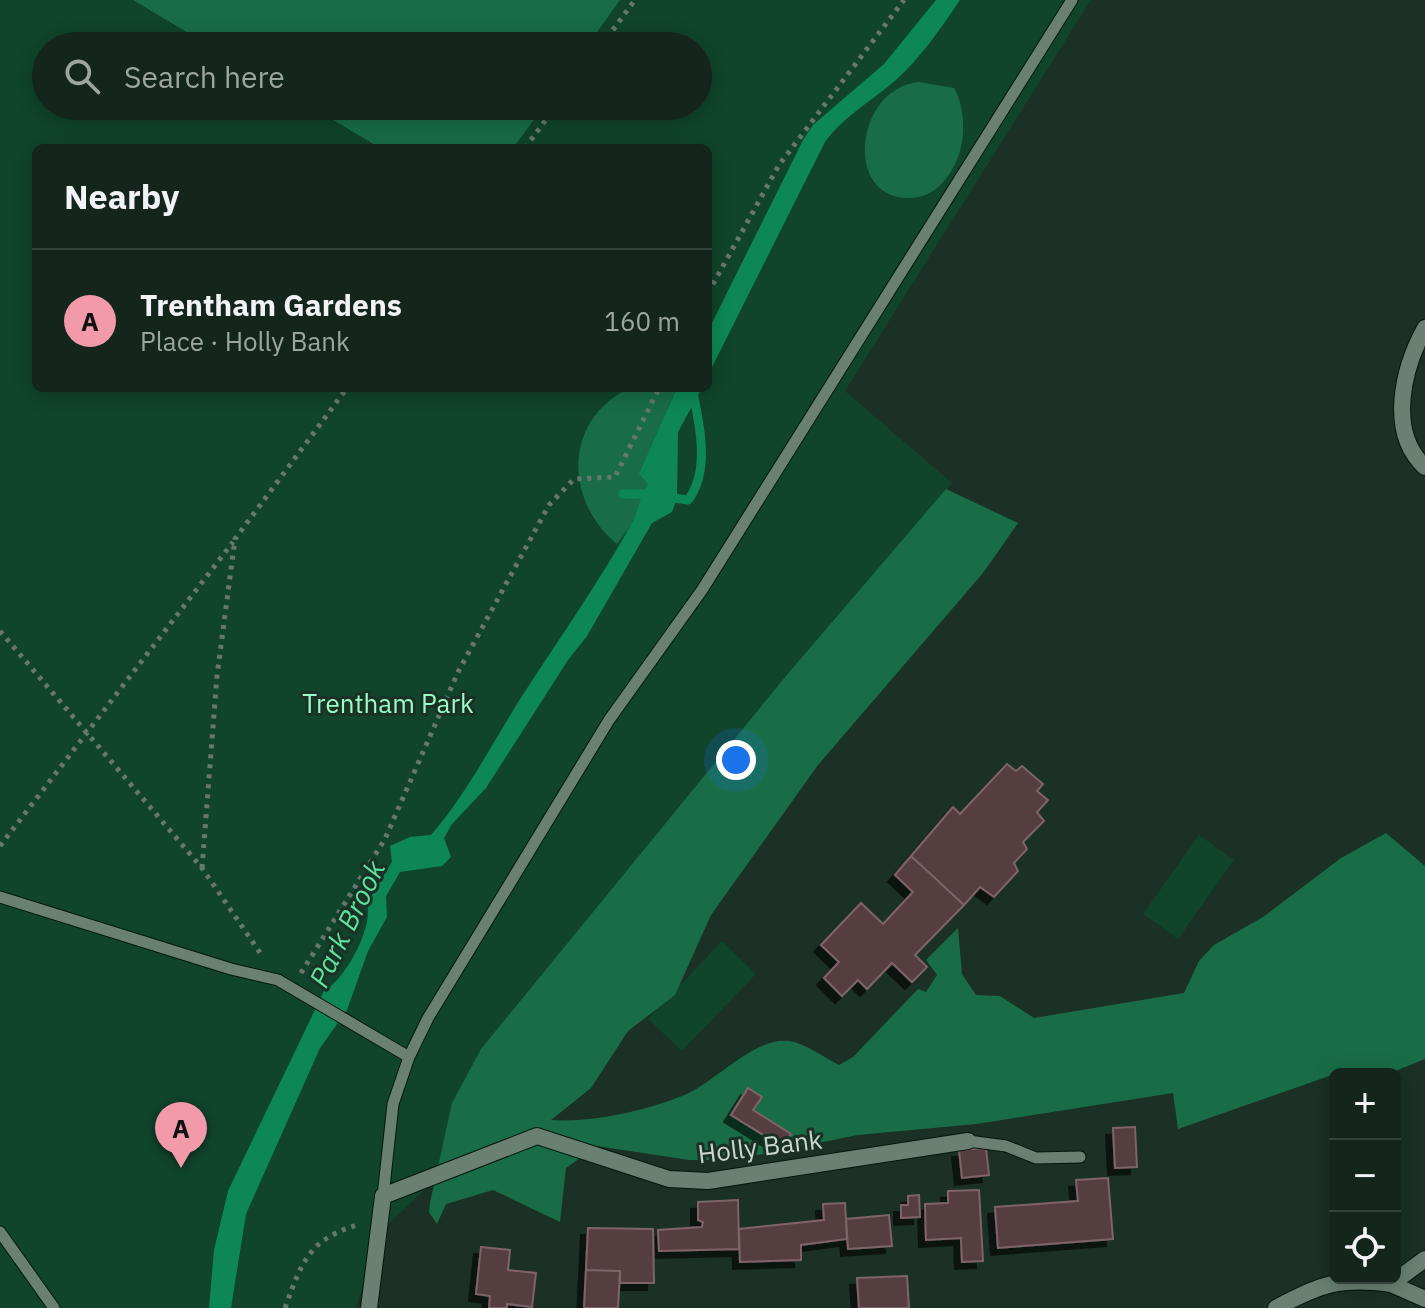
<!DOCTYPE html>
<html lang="en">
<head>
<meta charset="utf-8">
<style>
  :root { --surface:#14251c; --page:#213129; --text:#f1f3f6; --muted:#9da5a3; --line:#33423b; --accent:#f39aaa }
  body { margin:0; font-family:"IBM Plex Sans",sans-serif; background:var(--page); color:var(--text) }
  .controls { position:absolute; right:24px; bottom:24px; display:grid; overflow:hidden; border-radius:12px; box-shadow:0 4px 20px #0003 }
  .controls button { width:72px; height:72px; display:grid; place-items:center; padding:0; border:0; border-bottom:2px solid var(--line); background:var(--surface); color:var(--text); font:40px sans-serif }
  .you { position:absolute; left:736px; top:760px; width:28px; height:28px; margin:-20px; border:6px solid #fff; border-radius:50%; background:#1a73e8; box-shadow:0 0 0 12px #1a73e833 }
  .badge { display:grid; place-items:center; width:52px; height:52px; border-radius:50%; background:var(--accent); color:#111; font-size:26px; font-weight:700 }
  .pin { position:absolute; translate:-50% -66px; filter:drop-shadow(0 2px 4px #0008) }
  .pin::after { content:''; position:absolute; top:42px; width:28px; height:24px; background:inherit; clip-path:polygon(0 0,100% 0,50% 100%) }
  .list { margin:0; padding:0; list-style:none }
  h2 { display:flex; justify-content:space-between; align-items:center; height:104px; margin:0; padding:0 32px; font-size:34px }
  h2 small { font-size:26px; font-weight:400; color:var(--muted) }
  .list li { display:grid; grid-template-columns:52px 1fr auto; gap:24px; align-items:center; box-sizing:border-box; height:144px; padding:0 32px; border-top:2px solid var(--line) }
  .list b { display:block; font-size:30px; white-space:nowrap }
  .list p { margin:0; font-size:26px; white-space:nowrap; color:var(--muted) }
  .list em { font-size:26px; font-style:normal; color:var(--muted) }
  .icon { flex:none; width:44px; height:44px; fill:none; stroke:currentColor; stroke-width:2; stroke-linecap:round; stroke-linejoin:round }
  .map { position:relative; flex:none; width:1425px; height:1308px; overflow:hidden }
  .search { position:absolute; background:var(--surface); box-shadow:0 4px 20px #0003; left:32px; top:32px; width:680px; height:88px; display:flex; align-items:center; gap:20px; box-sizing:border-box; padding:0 28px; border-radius:44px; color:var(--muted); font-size:30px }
  .panel { position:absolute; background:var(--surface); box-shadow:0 4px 20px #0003; left:32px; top:144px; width:680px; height:248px; border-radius:12px }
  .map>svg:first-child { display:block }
  .green { fill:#10442b; fill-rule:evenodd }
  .forest { fill:#186d46 }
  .water { fill:#0d8855 }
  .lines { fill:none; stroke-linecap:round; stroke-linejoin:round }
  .stream { stroke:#0d8855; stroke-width:9 }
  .building { fill:#553c40; stroke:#7f6468; stroke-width:2; filter:url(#shadow) }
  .lane-casing { stroke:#04180e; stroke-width:13 }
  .street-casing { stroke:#04180e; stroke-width:18 }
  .path { stroke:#66786e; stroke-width:5; stroke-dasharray:4 6; stroke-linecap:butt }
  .lane { stroke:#698072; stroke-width:11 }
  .street { stroke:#698072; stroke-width:16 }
  .labels { text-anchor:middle; stroke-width:6; stroke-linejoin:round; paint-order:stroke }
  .park-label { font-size:26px; fill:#98fdc4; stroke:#1b3125 }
  .street-label { font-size:26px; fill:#c9d6cd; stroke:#1b3125 }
  .water-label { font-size:28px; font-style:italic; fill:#59e39d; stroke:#1b3125 }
</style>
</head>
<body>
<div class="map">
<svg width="1425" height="1308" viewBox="0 0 1425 1308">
  <defs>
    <filter id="shadow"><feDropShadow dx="-7" dy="7" stdDeviation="0" flood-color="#0009"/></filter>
  </defs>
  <rect width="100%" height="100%" fill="#1b3125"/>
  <path class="green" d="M0,0H1091L845,391L952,483L559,1010L480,1138L379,1233L356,1308H0ZM46,46H698V106H46ZM36,148H708V388H36Z
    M1199,835L1234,860L1178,939L1143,914Z
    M722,941L756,974L682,1051L648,1019Z"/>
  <path class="forest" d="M133,0H620L587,46H210Z
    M919,82L954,88C966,108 966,143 955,164C945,184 931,198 909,198C843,199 855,88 919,82Z
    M310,106H544L513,148H380Z
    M630,388H677L640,474L648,484L632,524L617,544C564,501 563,419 630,388Z
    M946,489L1018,523L983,573L818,765L711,915L675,995L628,1031L591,1088L551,1120C592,1123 644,1111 682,1096C715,1083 753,1037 789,1041C807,1044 823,1057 839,1065L853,1057L918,989L926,992L937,975L926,960L958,928L962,974L976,995L1000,996L1034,1018L1184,993L1199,961L1214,945L1263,917L1341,858L1386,833L1425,866V1059L1388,1074H1335L1178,1129L1173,1093L976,1124L858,1135L733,1160H689L597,1146L566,1168L560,1222L493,1190L446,1204L437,1224L429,1212L430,1203L452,1103L481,1049L786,676Z"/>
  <path class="water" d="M936,0H960C941,28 922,56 897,79C873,100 843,117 825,142L708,375V331L803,140L813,125L884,64Z
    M677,388H702L678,432L677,498L672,512L652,523L587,636L568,660L486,788L452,824L444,838L451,857L442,866L400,872L386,896L387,917L368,951L347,1010L320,1048L246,1214L231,1308H209L214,1250L228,1191L324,991C345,980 374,927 367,903L392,862L390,846L410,837L431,835C469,791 493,741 524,693C561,636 599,582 632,523C639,510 640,495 648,484L639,474Z"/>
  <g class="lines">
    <path class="stream" d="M623,494H651
      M666,497L688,500C711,471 699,421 692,388"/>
  </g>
  <path class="building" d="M1007,764L1016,771L1022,766L1043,784L1037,791L1048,800L1037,812L1044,821L1023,842L1027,849L1014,863L1018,871L994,897L980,887L964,905L911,856L953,807L960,814Z
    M911,856L964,905L915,955L927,967L912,982L892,963L867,989L858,980L842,996L824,978L839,962L821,945L861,903L883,924L913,892L895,875Z
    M748,1088L762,1097L753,1110L791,1134L783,1147L731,1115Z
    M1135,1127L1137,1167L1115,1168L1113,1128Z
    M986,1148L989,1175L962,1178L959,1150Z
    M1108,1178L1113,1239L998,1248L995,1207L1078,1201L1076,1180Z
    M979,1190L983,1261L962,1262L961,1238L926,1240L925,1204L948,1203V1191Z
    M919,1195L920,1217L901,1218V1205H908V1196Z
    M738,1200L739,1249L659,1251L658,1230L702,1227L703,1222L698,1220V1202Z
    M845,1203L847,1239L801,1245V1260L740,1262L739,1229L824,1220L823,1204Z
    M889,1215L892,1246L848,1249L846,1219Z
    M588,1228L653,1229L654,1283H620V1271L586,1270Z
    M481,1247L510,1250L508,1270L536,1273L532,1307L507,1304V1308H489L490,1296L476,1294Z
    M586,1270L620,1271L618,1308H584Z
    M907,1276L909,1308H859L857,1278Z"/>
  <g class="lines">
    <defs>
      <path id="lane" d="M0,897L231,969L278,980L409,1057
        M968,1141L1006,1146L1036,1158L1080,1157
        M383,1196L393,1104L409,1057L428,1018L609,720L702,590L1072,0
        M0,1232L54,1308"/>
      <path id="street" d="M1425,328C1403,368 1387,432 1425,467
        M1391,1284L1425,1299
        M369,1308L383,1196L537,1136L669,1179L708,1181L968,1141
        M1276,1308C1320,1284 1340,1277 1391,1284L1425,1259"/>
    </defs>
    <use href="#lane" class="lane-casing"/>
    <use href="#street" class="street-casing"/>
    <path class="path" d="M601,46L635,0
      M525,148L556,106
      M708,293L779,165L904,0
      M0,631L202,868L263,957
      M0,846L233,542
      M202,868L217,676L235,539L347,388
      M301,973L385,839L458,672L549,505L574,479L615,477L659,388
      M285,1308C302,1261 309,1239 360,1224"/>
    <use href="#lane" class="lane"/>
    <use href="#street" class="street"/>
  </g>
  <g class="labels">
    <g class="park-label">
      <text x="388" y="713">Trentham Park</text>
    </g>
    <g class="street-label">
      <text transform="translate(760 1147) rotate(-7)" y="9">Holly Bank</text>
    </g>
    <g class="water-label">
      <text transform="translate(347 924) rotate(-64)" y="10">Park Brook</text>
    </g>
  </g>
</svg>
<div class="controls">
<button>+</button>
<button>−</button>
<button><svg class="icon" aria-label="locate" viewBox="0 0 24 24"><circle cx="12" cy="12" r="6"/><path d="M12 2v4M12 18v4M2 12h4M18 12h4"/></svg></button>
</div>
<div class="you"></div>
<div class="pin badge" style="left:181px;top:1168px">A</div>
<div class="search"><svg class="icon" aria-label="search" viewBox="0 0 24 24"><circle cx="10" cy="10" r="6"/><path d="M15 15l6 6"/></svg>Search here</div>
<section class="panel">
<h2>Nearby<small></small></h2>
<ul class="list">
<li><span class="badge">A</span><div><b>Trentham Gardens</b><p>Place · Holly Bank</p></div><em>160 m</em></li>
</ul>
</section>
</div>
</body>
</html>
